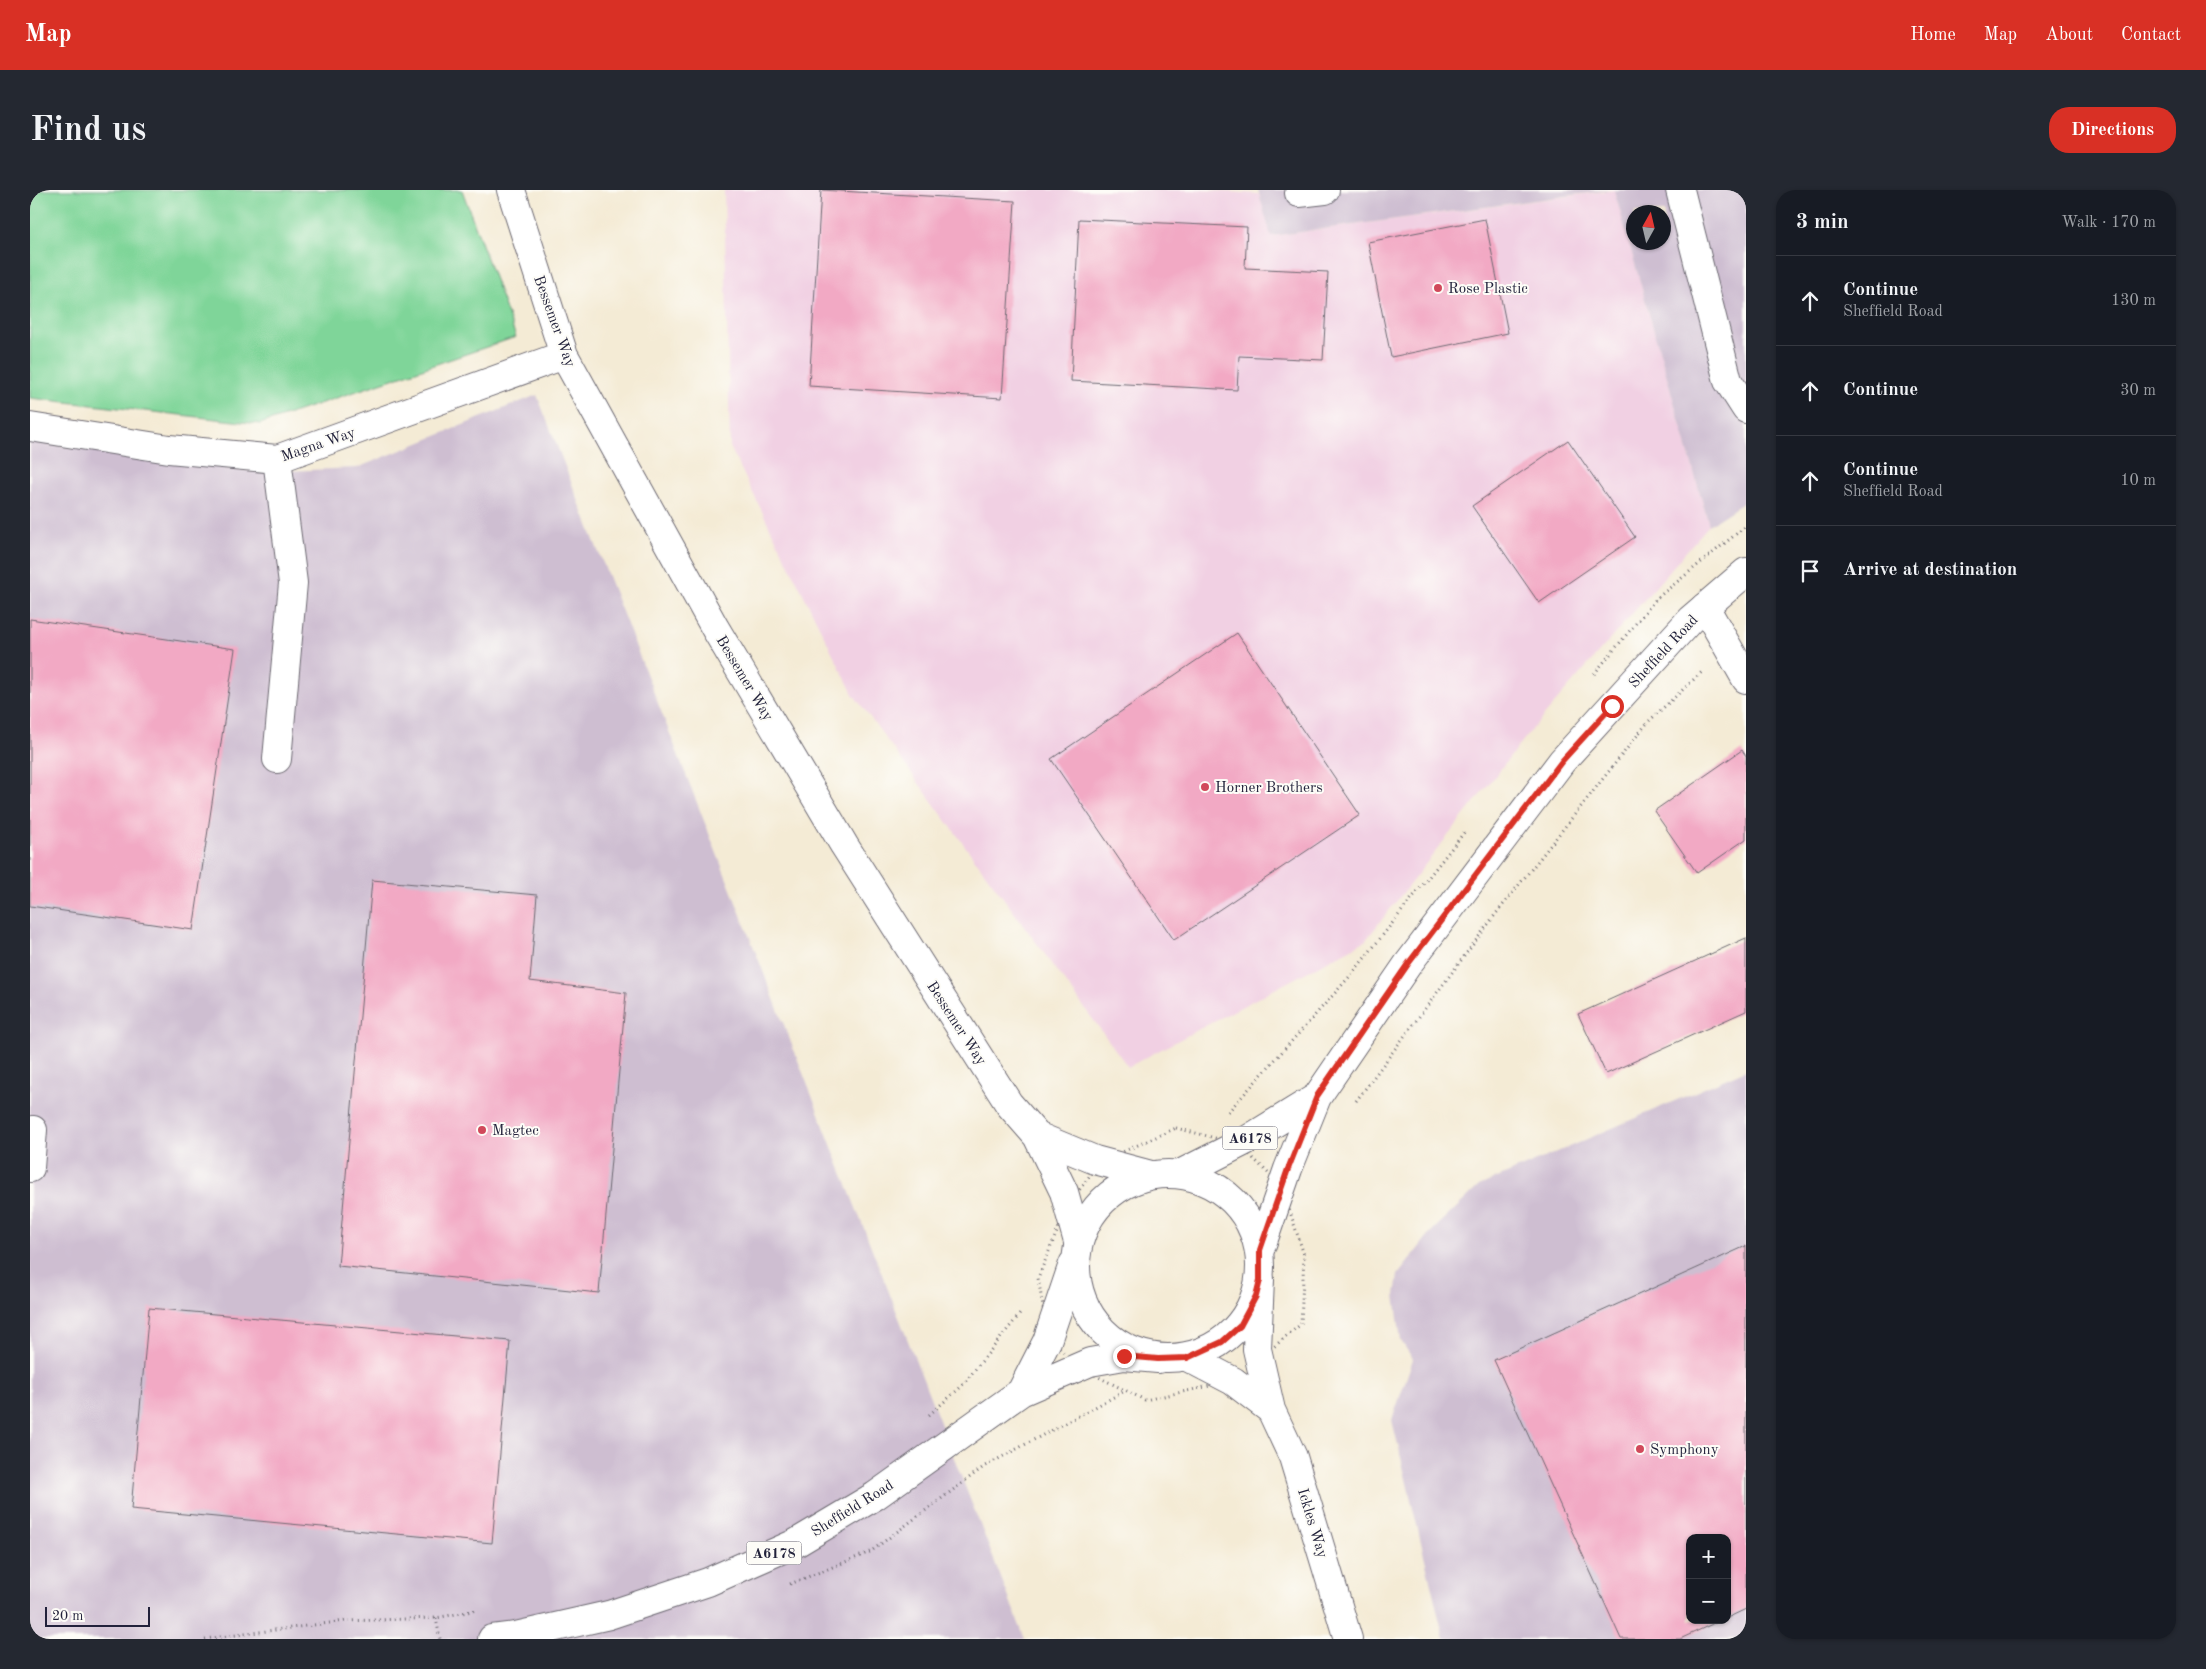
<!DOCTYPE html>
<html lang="en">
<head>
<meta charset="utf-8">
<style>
  :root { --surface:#171b24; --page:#242831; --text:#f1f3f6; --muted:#9ea1a6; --line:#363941; --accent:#d93025 }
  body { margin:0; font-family:"Old Standard TT",serif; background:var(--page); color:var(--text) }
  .controls { position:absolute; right:15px; bottom:15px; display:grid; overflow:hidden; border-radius:10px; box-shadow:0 1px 4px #0004 }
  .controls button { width:45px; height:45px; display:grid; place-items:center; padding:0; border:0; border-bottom:1px solid var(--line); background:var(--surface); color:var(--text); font:25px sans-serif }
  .compass { position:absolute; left:1596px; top:15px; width:45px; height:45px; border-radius:50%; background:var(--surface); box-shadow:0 1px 4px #0004; rotate:8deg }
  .scale { position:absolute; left:15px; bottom:12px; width:105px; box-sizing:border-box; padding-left:5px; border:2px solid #22223b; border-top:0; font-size:14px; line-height:18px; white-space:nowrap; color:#22223b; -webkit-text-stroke:4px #fdfcf7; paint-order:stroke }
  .stop { position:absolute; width:15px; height:15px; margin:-11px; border:4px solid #d93025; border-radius:50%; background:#fff }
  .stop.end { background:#d93025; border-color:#fff; box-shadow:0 1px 5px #0008 }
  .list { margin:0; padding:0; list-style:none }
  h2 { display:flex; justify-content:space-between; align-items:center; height:65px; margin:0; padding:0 20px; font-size:21px }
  h2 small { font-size:16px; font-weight:400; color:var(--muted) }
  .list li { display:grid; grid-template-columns:32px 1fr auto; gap:15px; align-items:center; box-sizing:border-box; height:90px; padding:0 20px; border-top:1px solid var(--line) }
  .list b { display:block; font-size:19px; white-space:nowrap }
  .list p { margin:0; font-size:16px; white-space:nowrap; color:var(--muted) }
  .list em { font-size:16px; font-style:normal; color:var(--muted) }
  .icon { flex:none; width:28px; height:28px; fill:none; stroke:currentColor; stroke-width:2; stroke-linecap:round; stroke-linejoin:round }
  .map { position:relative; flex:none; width:1716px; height:1449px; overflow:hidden; border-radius:20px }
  header { display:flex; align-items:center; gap:30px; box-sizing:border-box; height:70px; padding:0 25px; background:var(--accent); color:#fff }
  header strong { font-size:24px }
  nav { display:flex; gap:28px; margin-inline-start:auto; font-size:18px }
  .intro { display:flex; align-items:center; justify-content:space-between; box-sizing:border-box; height:120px; padding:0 30px }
  h1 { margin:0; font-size:35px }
  .button { padding:12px 22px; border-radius:20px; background:var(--accent); color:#fff; font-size:18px; font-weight:700 }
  main { display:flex; gap:30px; padding:0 30px }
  aside { flex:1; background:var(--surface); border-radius:20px; box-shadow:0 1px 4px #0004 }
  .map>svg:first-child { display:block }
  .built { fill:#f1d0e3 }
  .industrial { fill:#cebed1; fill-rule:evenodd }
  .green { fill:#7fd599; stroke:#507c6a }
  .building { fill:#f2a9c4 }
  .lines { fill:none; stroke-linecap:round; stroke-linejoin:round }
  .minor-casing { stroke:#6c6871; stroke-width:30 }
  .major-casing { stroke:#6c6871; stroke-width:30 }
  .path { stroke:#6c6871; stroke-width:3; stroke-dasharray:1 4; stroke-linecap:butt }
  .minor { stroke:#fff; stroke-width:28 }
  .major { stroke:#fff; stroke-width:28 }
  .route { stroke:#d93025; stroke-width:6 }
  .poi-dot { fill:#d1495b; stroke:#fdfcf7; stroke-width:2 }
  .labels { text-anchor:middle; stroke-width:4; stroke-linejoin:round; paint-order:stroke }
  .shield { fill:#fdfcf7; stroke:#646373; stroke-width:1 }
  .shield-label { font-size:14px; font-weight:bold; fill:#22223b }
  .poi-label { font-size:15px; fill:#22223b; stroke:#fdfcf7; text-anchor:start }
  .street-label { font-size:15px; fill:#22223b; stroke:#fdfcf7 }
</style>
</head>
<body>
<header>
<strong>Map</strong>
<nav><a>Home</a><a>Map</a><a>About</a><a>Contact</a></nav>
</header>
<div class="intro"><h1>Find us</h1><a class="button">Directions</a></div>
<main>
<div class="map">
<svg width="1716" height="1449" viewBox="0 0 1716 1449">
  <rect width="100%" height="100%" fill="#fdfcf7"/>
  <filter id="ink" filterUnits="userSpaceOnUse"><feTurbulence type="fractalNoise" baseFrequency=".02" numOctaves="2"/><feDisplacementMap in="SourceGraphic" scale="10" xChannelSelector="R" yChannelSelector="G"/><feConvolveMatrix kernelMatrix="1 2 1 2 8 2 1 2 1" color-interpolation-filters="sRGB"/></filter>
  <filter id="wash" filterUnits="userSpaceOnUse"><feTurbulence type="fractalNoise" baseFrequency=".0096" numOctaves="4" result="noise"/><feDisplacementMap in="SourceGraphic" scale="20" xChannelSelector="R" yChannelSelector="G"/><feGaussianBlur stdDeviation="1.12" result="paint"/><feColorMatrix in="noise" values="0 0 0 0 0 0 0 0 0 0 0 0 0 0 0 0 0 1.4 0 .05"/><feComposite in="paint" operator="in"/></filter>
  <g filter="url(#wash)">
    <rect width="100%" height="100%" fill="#f4ebd5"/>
    <path class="built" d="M694,0H1172L1229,4L1242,46L1584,0L1679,335L1499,543L1335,751L1098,877L823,504L700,257Z"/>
    <path class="industrial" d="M1228,0H1580L1241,46Z
      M1584,0H1716V311L1679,335ZM1604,22H1634V52H1604Z
      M507,205L995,1449H0V251L231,282L327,278Z
      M1716,880V1449H1414L1362,1230L1383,1169L1371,1151L1365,1105L1368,1085L1401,1042L1449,996ZM1660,1348H1697V1430H1660Z"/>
    <path class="green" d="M0,0H432L486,147L230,234L0,208Z"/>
    <g id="blocks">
      <path class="building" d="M791,0L985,11L972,208L779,196Z
        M1049,29L1217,37L1215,78L1298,82L1293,170L1209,166L1207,200L1041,191Z
        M1455,29L1478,143L1361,167L1338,52Z
        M1538,250L1605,347L1509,413L1442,316Z
        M0,429L205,459L163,740L0,716Z
        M1207,443L1330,625L1144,750L1021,569Z
        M1712,560L1716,566V649L1667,683L1624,621Z
        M342,690L507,705L500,791L596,803L569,1103L308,1076Z
        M1716,748V821L1576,884L1548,824Z
        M1716,1056V1419L1697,1428V1348H1660V1430H1691L1650,1449H1591L1464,1170Z
        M119,1118L480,1151L462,1353L101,1319Z"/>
    </g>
  </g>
  <g filter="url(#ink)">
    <use href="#blocks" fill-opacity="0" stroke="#6c6871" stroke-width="1"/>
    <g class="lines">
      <defs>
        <path id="minor" d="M481,0L534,165L685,438L814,655L979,914L1007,946
          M1650,0L1698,191L1716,219
          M1269,3L1295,0
          M0,237L139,259L247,269L534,165
          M1675,417L1716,489
          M247,569L263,393L247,269
          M0,978L3,940
          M1048,1052L1034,1002L1007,946L1065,970L1121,985
          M1157,1167L1203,1191L1241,1220L1227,1159L1230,1090
          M1241,1220L1263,1267L1318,1449"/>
        <path id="major" d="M1046 1076a92 92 0 1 1 184 0a92 92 0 1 1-184 0Z
          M1150,984L1217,950L1287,907
          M1230,1060L1258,979L1287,907L1378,774L1532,571L1660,430L1716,382
          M991,1202L1017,1151L1043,1074
          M462,1449L486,1446L579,1425L678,1392L766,1353L845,1306L991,1202L1060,1172L1094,1166L1128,1169"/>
      </defs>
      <use href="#minor" class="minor-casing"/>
      <use href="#major" class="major-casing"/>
      <path class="path" d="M1564,484L1626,409L1716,336
        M1326,911L1465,725L1618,532L1674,480
        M1198,922L1322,784L1436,640
        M1146,938L1209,954L1252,997L1274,1065L1271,1134L1203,1191L1115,1210L1048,1177L1018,1146L1008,1088L1038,1015L1070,972Z
        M899,1225L931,1197L990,1124
        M760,1394L840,1362L955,1276L1095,1201
        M406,1428L410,1449
        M175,1449L315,1431L406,1428L447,1420"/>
      <use href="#minor" class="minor"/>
      <use href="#major" class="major"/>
    </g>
  </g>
  <g class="lines" filter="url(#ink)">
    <path class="route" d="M1094,1166L1128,1169L1157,1168L1192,1152L1210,1136L1226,1106L1230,1090V1060L1258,979L1287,906L1378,774L1532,571L1582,516"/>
  </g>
  <g class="poi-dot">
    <circle cx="1408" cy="98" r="5"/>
    <circle cx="1175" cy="597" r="5"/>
    <circle cx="452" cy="940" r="5"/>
    <circle cx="1610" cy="1259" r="5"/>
  </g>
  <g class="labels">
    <g class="shield">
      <rect x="1192.5" y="936.5" width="55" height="23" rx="4"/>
      <rect x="716.5" y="1351.5" width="55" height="23" rx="4"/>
    </g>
    <g class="shield-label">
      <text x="1220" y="953">A6178</text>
      <text x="744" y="1368">A6178</text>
    </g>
    <g class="poi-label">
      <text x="1418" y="103">Rose Plastic</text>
      <text x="1185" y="602">Horner Brothers</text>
      <text x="462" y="945">Magtec</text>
      <text x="1620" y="1264">Symphony</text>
    </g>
    <g class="street-label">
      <text transform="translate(525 131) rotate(70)" y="5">Bessemer Way</text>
      <text transform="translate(288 254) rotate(-19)" y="5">Magna Way</text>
      <text transform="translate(1633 461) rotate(-47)" y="5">Sheffield Road</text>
      <text transform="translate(715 488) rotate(59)" y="5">Bessemer Way</text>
      <text transform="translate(927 833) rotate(57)" y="5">Bessemer Way</text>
      <text transform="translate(822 1318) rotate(-32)" y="5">Sheffield Road</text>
      <text transform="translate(1283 1333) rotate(73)" y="5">Ickles Way</text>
    </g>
  </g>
</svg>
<div class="controls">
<button>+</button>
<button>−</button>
</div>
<svg class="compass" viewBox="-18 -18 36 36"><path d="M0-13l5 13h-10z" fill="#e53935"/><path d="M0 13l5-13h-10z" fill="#9ea1a6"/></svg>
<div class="scale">20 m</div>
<div class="stop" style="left:1582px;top:516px"></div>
<div class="stop end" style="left:1094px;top:1166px"></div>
</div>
<aside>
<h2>3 min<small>Walk · 170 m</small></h2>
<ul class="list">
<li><svg class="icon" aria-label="ahead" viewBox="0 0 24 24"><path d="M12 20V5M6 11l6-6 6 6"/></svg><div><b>Continue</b><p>Sheffield Road</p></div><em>130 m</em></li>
<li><svg class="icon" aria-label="ahead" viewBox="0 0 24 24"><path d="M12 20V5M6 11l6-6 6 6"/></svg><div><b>Continue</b></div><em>30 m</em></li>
<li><svg class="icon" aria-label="ahead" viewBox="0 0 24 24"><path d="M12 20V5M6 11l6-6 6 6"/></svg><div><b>Continue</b><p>Sheffield Road</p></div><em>10 m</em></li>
<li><svg class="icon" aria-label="arrive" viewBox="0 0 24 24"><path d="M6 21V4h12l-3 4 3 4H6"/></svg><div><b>Arrive at destination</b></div></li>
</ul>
</aside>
</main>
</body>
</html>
